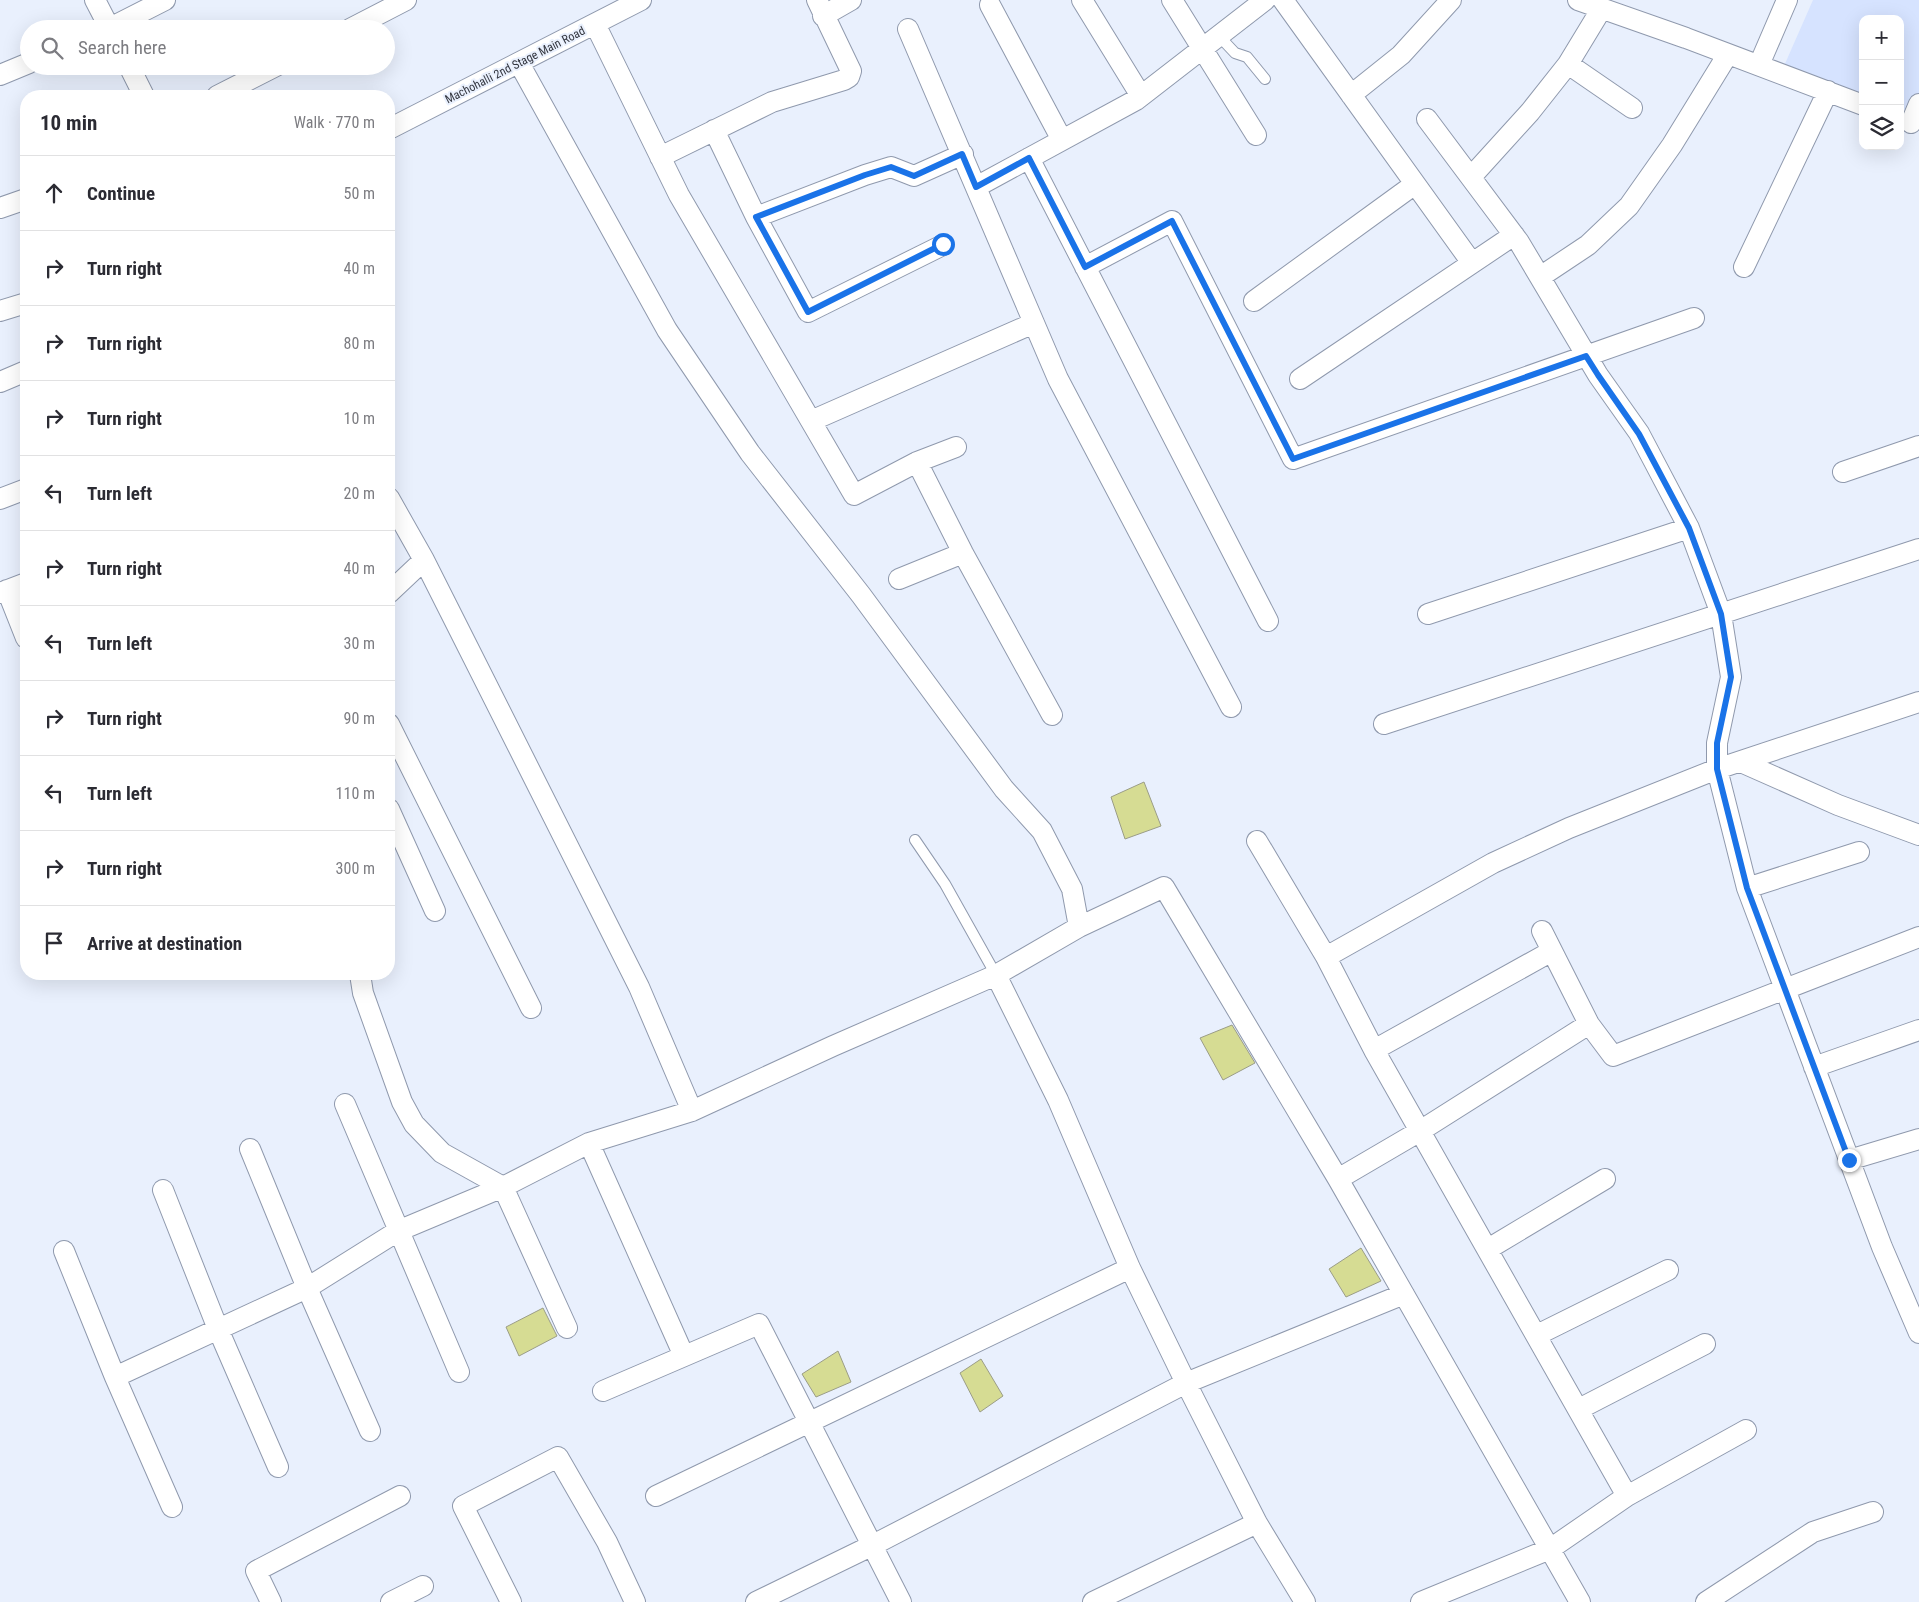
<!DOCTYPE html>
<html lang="en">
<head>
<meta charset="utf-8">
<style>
  :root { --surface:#fff; --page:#f2f2f3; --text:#2b2b33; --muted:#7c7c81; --line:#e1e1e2 }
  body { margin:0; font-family:"Roboto Condensed",sans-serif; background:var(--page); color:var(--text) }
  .controls { position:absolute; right:15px; top:15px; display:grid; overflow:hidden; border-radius:10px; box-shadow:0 5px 20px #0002 }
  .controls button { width:45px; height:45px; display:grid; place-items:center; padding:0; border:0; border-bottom:1px solid var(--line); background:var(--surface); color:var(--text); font:25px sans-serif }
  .stop { position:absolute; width:15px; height:15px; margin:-11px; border:4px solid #1a73e8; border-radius:50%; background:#fff }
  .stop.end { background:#1a73e8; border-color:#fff; box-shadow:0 1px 5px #0008 }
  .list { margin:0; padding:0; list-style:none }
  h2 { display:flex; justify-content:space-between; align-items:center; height:65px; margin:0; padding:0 20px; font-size:21px }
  h2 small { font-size:16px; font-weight:400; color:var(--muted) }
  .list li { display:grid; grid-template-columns:32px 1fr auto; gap:15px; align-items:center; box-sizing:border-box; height:75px; padding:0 20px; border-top:1px solid var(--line) }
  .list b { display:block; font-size:19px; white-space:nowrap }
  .list em { font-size:16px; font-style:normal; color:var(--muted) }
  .icon { flex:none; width:28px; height:28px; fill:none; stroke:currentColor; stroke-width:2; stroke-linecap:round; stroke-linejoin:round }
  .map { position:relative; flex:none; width:1919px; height:1602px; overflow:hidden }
  .search { position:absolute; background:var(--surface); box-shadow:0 5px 20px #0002; left:20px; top:20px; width:375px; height:55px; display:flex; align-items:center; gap:12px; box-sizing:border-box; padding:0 18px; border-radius:28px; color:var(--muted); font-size:19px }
  .panel { position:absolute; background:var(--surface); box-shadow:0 5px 20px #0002; left:20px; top:90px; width:375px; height:890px; border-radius:20px }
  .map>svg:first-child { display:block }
  .built { fill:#d6e3ff }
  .building { fill:#d6dc93; stroke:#9b9d87 }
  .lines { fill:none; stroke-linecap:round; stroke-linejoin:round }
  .service-casing { stroke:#8f99ad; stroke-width:12 }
  .minor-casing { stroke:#8f99ad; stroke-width:22 }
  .service { stroke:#fff; stroke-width:10 }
  .minor { stroke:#fff; stroke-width:20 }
  .route { stroke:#1a73e8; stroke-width:6 }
  .labels { text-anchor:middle; stroke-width:4; stroke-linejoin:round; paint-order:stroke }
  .street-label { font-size:12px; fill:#343740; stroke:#e9f0fd }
</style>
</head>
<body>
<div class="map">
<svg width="1919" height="1602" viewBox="0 0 1919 1602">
  <rect width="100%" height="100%" fill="#e9f0fd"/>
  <path class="built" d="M1813,0H1919V115L1900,108V19H1863V94L1784,66Z"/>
  <path class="building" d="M1144,782L1161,826L1125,839L1111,797Z
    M1232,1025L1255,1063L1223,1080L1200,1038Z
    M1361,1248L1381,1281L1346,1297L1329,1269Z
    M543,1308L557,1336L519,1356L506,1327Z
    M838,1351L851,1382L816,1397L802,1374Z
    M981,1359L1003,1396L980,1412L960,1373Z"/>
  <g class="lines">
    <defs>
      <path id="service" d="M1219,36L1235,53L1247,57L1265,79
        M915,840L945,884L996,975"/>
      <path id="minor" d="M95,0L110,29
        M1082,0L1141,96
        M1172,0L1256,135
        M1283,0L1472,263
        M1578,0L1686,38L1863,105
        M990,5L1062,140
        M823,16L851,0
        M595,24L679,195L854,495L917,462L956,447
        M108,29L165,0
        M350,29L406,0
        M908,29L1058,379L1231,707
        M519,63L667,330L750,453L861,595L1004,789L1042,831L1072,889L1079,927
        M1568,64L1632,108
        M1759,65L1787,0
        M129,66L144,96
        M0,75L29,63
        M1351,95L1401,55L1451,0
        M217,96L276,66
        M1427,119L1519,242L1598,375L1639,433L1689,528L1721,614L1731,677L1717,743V769L1747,888L1882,1247L1919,1333
        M1911,123L1919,104
        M389,129L641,0
        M714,130L756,217L808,312L943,245
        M660,157L772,102L844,80L849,77L851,71L817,0
        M1029,158L1268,621
        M1471,177L1530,112L1568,64L1602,8
        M976,187L1136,100L1265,0
        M0,208L26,199
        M756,217L865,175L891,167L914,176L963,154
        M1085,267L1172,221L1293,459L1694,318
        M1744,267L1828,91
        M1540,277L1588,245L1629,206L1672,145L1728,54
        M1254,301L1415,184
        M0,311L26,303
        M1300,379L1514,235
        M0,382L26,371
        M811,421L1034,323
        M917,462L963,553L1052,715
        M1843,472L1919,446
        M389,498L424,560L639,987L692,1111
        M0,499L26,489
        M899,579L963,553
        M7,590L26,638
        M0,593L26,583
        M389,593L424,560
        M1428,614L1689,528
        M389,724L531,1008
        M1384,724L1919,549
        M1741,762L1838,805L1919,835
        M389,809L435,911
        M1257,841L1326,957L1374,1050L1627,1496
        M1747,888L1859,852
        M1542,931L1589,1024L1613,1056L1919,937
        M1326,957L1493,863L1569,828L1717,769L1919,702
        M360,974L363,993L402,1102L414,1124L442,1153L503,1187L567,1328
        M996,975L1058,1100L1130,1268L1186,1383L1257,1523L1305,1602
        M1374,1050L1552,951
        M1814,1067L1919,1030
        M345,1104L459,1372
        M589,1143L684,1356
        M250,1149L307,1288L370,1431
        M1849,1160L1919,1139
        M1338,1179L1420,1131L1589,1024
        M163,1190L218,1329L278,1467
        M1488,1249L1605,1179
        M64,1251L115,1377L172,1507
        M1537,1335L1668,1270
        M115,1377L307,1288L398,1231L503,1187L589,1143L692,1111L833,1046L996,975L1079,927L1164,887L1338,1179L1580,1602
        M603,1391L759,1324L901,1602
        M1579,1409L1705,1344
        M656,1496L1130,1268
        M271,1602L256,1571L400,1496
        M391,1602L423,1586
        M511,1602L463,1506L558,1457L607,1542L635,1602
        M756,1602L873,1545L1186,1383L1404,1294
        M1093,1602L1257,1523
        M1421,1602L1550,1549L1627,1496L1746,1430
        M1706,1602L1813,1532L1873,1512"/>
    </defs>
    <use href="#service" class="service-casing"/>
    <use href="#minor" class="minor-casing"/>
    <use href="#service" class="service"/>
    <use href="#minor" class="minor"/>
  </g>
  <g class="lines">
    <path class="route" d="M943,244L808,312L756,217L865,175L891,167L914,176L962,154L976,187L1029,158L1085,267L1172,221L1293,459L1586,356L1598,375L1639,434L1689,528L1721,614L1731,677L1717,743V769L1747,888L1849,1160"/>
  </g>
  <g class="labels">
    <g class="street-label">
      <text transform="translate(515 65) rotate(-27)" y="4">Machohalli 2nd Stage Main Road</text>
    </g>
  </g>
</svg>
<div class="controls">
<button>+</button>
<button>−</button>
<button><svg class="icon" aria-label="layers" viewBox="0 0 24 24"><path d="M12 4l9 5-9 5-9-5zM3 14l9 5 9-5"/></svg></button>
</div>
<div class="stop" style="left:943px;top:244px"></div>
<div class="stop end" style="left:1849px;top:1160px"></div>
<div class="search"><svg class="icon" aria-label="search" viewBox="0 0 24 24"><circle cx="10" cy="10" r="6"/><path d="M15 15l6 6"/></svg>Search here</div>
<section class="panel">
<h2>10 min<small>Walk · 770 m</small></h2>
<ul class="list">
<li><svg class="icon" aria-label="ahead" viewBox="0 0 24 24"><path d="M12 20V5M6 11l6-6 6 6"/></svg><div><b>Continue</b></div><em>50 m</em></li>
<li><svg class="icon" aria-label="right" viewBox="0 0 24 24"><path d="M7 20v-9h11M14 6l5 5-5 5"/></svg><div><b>Turn right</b></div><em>40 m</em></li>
<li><svg class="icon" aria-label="right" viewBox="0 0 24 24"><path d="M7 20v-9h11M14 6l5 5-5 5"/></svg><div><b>Turn right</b></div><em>80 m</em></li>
<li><svg class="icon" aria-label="right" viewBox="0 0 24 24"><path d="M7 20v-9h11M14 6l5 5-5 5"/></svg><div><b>Turn right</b></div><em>10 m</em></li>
<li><svg class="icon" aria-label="left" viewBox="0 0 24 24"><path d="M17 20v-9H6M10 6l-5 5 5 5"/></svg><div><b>Turn left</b></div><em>20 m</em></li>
<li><svg class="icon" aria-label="right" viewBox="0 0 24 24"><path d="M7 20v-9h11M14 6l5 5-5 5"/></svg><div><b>Turn right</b></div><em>40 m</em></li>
<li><svg class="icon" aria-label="left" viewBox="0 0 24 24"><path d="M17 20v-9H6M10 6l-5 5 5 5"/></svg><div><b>Turn left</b></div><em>30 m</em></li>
<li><svg class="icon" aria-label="right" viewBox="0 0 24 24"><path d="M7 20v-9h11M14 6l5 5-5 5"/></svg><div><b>Turn right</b></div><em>90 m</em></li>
<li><svg class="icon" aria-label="left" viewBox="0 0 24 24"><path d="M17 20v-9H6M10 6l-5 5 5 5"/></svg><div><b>Turn left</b></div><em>110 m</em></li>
<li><svg class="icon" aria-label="right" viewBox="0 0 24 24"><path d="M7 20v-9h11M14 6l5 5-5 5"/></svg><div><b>Turn right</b></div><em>300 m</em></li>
<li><svg class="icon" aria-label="arrive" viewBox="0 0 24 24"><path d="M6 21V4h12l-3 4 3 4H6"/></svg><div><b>Arrive at destination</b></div></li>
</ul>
</section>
</div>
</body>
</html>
